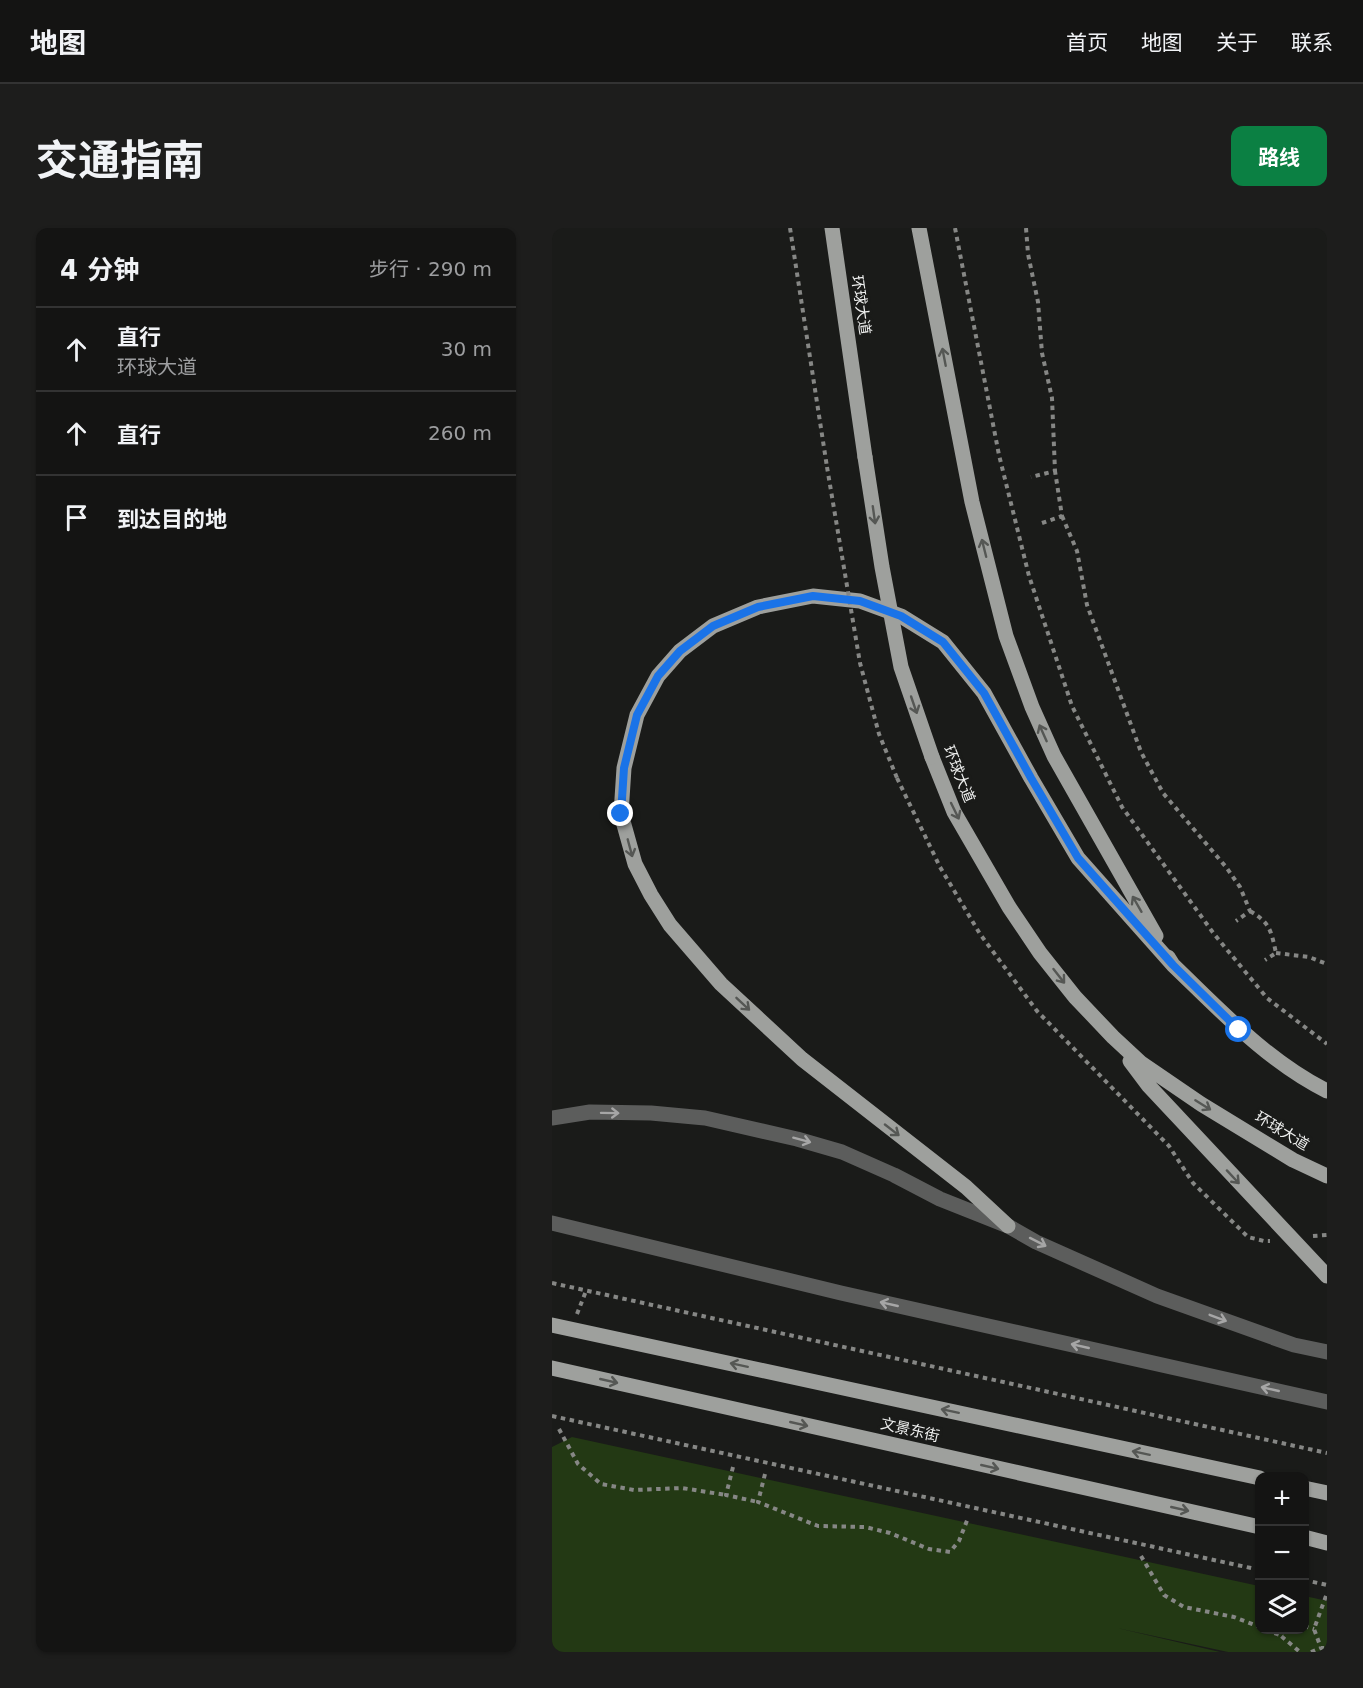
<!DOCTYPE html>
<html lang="zh">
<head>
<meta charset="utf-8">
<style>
  :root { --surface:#141413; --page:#1d1d1c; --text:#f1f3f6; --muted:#9d9ea0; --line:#333; --accent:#0b8043 }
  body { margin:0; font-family:"DejaVu Sans","Noto Sans SC",sans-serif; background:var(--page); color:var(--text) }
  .controls { position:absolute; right:18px; bottom:18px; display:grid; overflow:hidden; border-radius:12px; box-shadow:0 2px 4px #0004 }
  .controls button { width:54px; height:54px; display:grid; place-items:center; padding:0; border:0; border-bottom:2px solid var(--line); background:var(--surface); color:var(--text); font:30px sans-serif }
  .stop { position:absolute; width:18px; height:18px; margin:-14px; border:4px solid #1a73e8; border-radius:50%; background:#fff }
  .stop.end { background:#1a73e8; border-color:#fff; box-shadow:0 2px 6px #0008 }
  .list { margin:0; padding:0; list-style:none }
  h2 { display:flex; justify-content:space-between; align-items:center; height:78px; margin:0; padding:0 24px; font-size:26px }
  h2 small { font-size:20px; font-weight:400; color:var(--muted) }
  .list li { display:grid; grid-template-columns:39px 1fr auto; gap:18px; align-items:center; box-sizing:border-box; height:84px; padding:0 24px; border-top:2px solid var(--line) }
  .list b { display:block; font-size:22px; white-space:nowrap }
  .list p { margin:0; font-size:20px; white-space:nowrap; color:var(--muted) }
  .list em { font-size:20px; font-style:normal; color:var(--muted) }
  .icon { flex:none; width:33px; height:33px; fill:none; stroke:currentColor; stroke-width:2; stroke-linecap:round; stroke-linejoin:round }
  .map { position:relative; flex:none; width:775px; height:1424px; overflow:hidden; border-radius:12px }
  header { display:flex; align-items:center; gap:36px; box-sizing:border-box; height:84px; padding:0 30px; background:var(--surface); border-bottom:2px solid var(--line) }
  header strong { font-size:28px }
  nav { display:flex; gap:33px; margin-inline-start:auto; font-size:21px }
  .intro { display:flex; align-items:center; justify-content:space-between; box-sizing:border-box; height:144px; padding:0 36px }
  h1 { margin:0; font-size:42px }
  .button { padding:15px 27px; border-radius:12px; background:var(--accent); color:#fff; font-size:21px; font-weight:700 }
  main { display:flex; gap:36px; padding:0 36px }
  aside { flex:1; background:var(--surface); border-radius:12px; box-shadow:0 2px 4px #0004 }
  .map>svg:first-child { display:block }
  .green { fill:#233914 }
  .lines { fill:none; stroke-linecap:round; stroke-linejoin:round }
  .path { stroke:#868785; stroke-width:4; stroke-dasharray:4.5 4.5; stroke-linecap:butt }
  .tertiary { stroke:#5c5d5c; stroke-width:15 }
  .primary { stroke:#9ea09d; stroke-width:15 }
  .path-bridge { stroke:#868785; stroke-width:4; stroke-dasharray:4.5 4.5; stroke-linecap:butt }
  .primary-bridge { stroke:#9ea09d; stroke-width:15 }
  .oneway { stroke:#555754 }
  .oneway2 { stroke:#a6a6a6 }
  .route { stroke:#1a73e8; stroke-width:8 }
  .labels { text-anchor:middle; stroke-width:6; stroke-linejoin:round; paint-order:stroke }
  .street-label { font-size:15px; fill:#eff0ef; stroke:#1a1b19 }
</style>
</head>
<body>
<header>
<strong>地图</strong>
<nav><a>首页</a><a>地图</a><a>关于</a><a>联系</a></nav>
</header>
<div class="intro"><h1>交通指南</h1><a class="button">路线</a></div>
<main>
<aside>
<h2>4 分钟<small>步行 · 290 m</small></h2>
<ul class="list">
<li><svg class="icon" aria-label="ahead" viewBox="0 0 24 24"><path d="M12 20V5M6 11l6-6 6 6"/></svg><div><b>直行</b><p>环球大道</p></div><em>30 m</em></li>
<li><svg class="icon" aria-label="ahead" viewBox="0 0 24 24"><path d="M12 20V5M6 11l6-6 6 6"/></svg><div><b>直行</b></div><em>260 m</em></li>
<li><svg class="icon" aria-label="arrive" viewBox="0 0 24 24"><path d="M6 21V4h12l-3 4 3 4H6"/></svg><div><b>到达目的地</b></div></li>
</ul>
</aside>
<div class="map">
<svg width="775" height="1424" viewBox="0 0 775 1424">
  <rect width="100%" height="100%" fill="#1a1b19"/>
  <path class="green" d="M20,1209L707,1358L708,1402H752L753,1368L775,1373V1424H676L565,1400L668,1424H0V1219Z"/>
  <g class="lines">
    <path class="path" d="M238,0L275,239
      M403,0L447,227L477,348L520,478L570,579L662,706L715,770L775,816
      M474,0L476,26L486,74L490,125L500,170L503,243L479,249
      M510,288L525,323L535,377L589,524L611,565L674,639L688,659L698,683L684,693
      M490,295L510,288L503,243
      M345,550L388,639L428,706L485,783L617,918L641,955L696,1009L712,1013H718
      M698,683C718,695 719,702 724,725L713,732
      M724,725L757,729L775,736
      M761,1008L775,1007
      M0,1055L775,1225
      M25,1086L34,1063
      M0,1188L708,1342
      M7,1201L26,1236L49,1256L82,1262L130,1260L174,1267
      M181,1239L174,1267L206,1274
      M213,1246L206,1274L266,1298L313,1299L338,1305L377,1321L398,1324L407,1313L416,1290
      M589,1328L612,1367L632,1379L682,1389L708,1399
      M752,1352L775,1357
      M774,1368L762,1401L769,1420H775
      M752,1398L762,1401
      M714,1402L728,1407
      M733,1402L728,1407L748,1424
      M759,1424L769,1420"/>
    <path class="tertiary" d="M0,890L38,884L99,885L153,890L245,911L290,924L342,947L388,971L456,998L484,1014L605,1068L742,1117L775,1124
      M0,995L289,1065L775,1174"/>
    <path class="primary" d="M280,0L313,229
      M367,0L420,274L454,408L480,479L502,528L604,708
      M380,529L402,584L457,679L488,725L523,769L561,809L589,835L649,876L741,932L775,948
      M616,729L621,737C669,783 715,833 775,863
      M578,833L596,857L775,1048
      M456,998L414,959L250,831L169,756L118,697L99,667L83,636L69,586L72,540L85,487L106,448L128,423L161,398L206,379L261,368L308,373L349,388L391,414L432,465L479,550L526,630L621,737
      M0,1097L708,1250
      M0,1140L708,1299
      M752,1260L775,1265
      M752,1309L775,1315"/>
    <path class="path-bridge" d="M275,239L308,435L327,506L345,550"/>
    <path class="primary-bridge" d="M313,229L330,339L349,439L380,529"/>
  </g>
  <defs><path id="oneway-shaft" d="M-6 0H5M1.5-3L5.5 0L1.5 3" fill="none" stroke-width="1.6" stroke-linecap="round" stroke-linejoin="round" transform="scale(1.5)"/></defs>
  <g class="oneway">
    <use href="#oneway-shaft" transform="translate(392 129) rotate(-101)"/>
    <use href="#oneway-shaft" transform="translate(322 287) rotate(82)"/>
    <use href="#oneway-shaft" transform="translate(432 320) rotate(-104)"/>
    <use href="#oneway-shaft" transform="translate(362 477) rotate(71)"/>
    <use href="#oneway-shaft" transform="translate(491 505) rotate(-114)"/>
    <use href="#oneway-shaft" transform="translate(403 583) rotate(64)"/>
    <use href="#oneway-shaft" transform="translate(78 620) rotate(75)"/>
    <use href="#oneway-shaft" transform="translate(585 676) rotate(-120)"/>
    <use href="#oneway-shaft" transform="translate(507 748) rotate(52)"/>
    <use href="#oneway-shaft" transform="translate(191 776) rotate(43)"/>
    <use href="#oneway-shaft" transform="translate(651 877) rotate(32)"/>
    <use href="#oneway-shaft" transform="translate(340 902) rotate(38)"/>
    <use href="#oneway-shaft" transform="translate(681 949) rotate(47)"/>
    <use href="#oneway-shaft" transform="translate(187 1137) rotate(-168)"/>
    <use href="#oneway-shaft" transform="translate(57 1153) rotate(13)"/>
    <use href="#oneway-shaft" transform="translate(398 1183) rotate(-168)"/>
    <use href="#oneway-shaft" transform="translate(247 1196) rotate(13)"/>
    <use href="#oneway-shaft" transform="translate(589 1225) rotate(-168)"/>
    <use href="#oneway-shaft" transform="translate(438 1239) rotate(13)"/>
    <use href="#oneway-shaft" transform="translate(628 1281) rotate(13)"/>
  </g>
  <g class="oneway2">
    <use href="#oneway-shaft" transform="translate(58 885) rotate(1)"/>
    <use href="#oneway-shaft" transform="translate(250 912) rotate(15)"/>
    <use href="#oneway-shaft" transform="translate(486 1014) rotate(27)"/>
    <use href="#oneway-shaft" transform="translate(337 1076) rotate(-167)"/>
    <use href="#oneway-shaft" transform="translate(666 1090) rotate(21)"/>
    <use href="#oneway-shaft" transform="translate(528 1118) rotate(-167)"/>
    <use href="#oneway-shaft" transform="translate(718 1161) rotate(-167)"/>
  </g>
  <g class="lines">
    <path class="route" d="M69,586L72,540L85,487L106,448L128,423L161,398L206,379L261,368L308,373L349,388L391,414L432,465L479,550L526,630L621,737L687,802"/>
  </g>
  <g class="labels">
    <g class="street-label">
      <text transform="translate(309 77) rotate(82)" y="5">环球大道</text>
      <text transform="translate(407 546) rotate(68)" y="5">环球大道</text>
      <text transform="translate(730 903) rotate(31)" y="5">环球大道</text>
      <text transform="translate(358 1202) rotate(13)" y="5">文景东街</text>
    </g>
  </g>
</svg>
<div class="controls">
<button>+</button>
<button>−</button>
<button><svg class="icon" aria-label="layers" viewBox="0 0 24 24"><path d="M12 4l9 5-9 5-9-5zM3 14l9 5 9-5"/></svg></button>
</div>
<div class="stop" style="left:687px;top:802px"></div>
<div class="stop end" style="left:69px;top:586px"></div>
</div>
</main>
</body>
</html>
